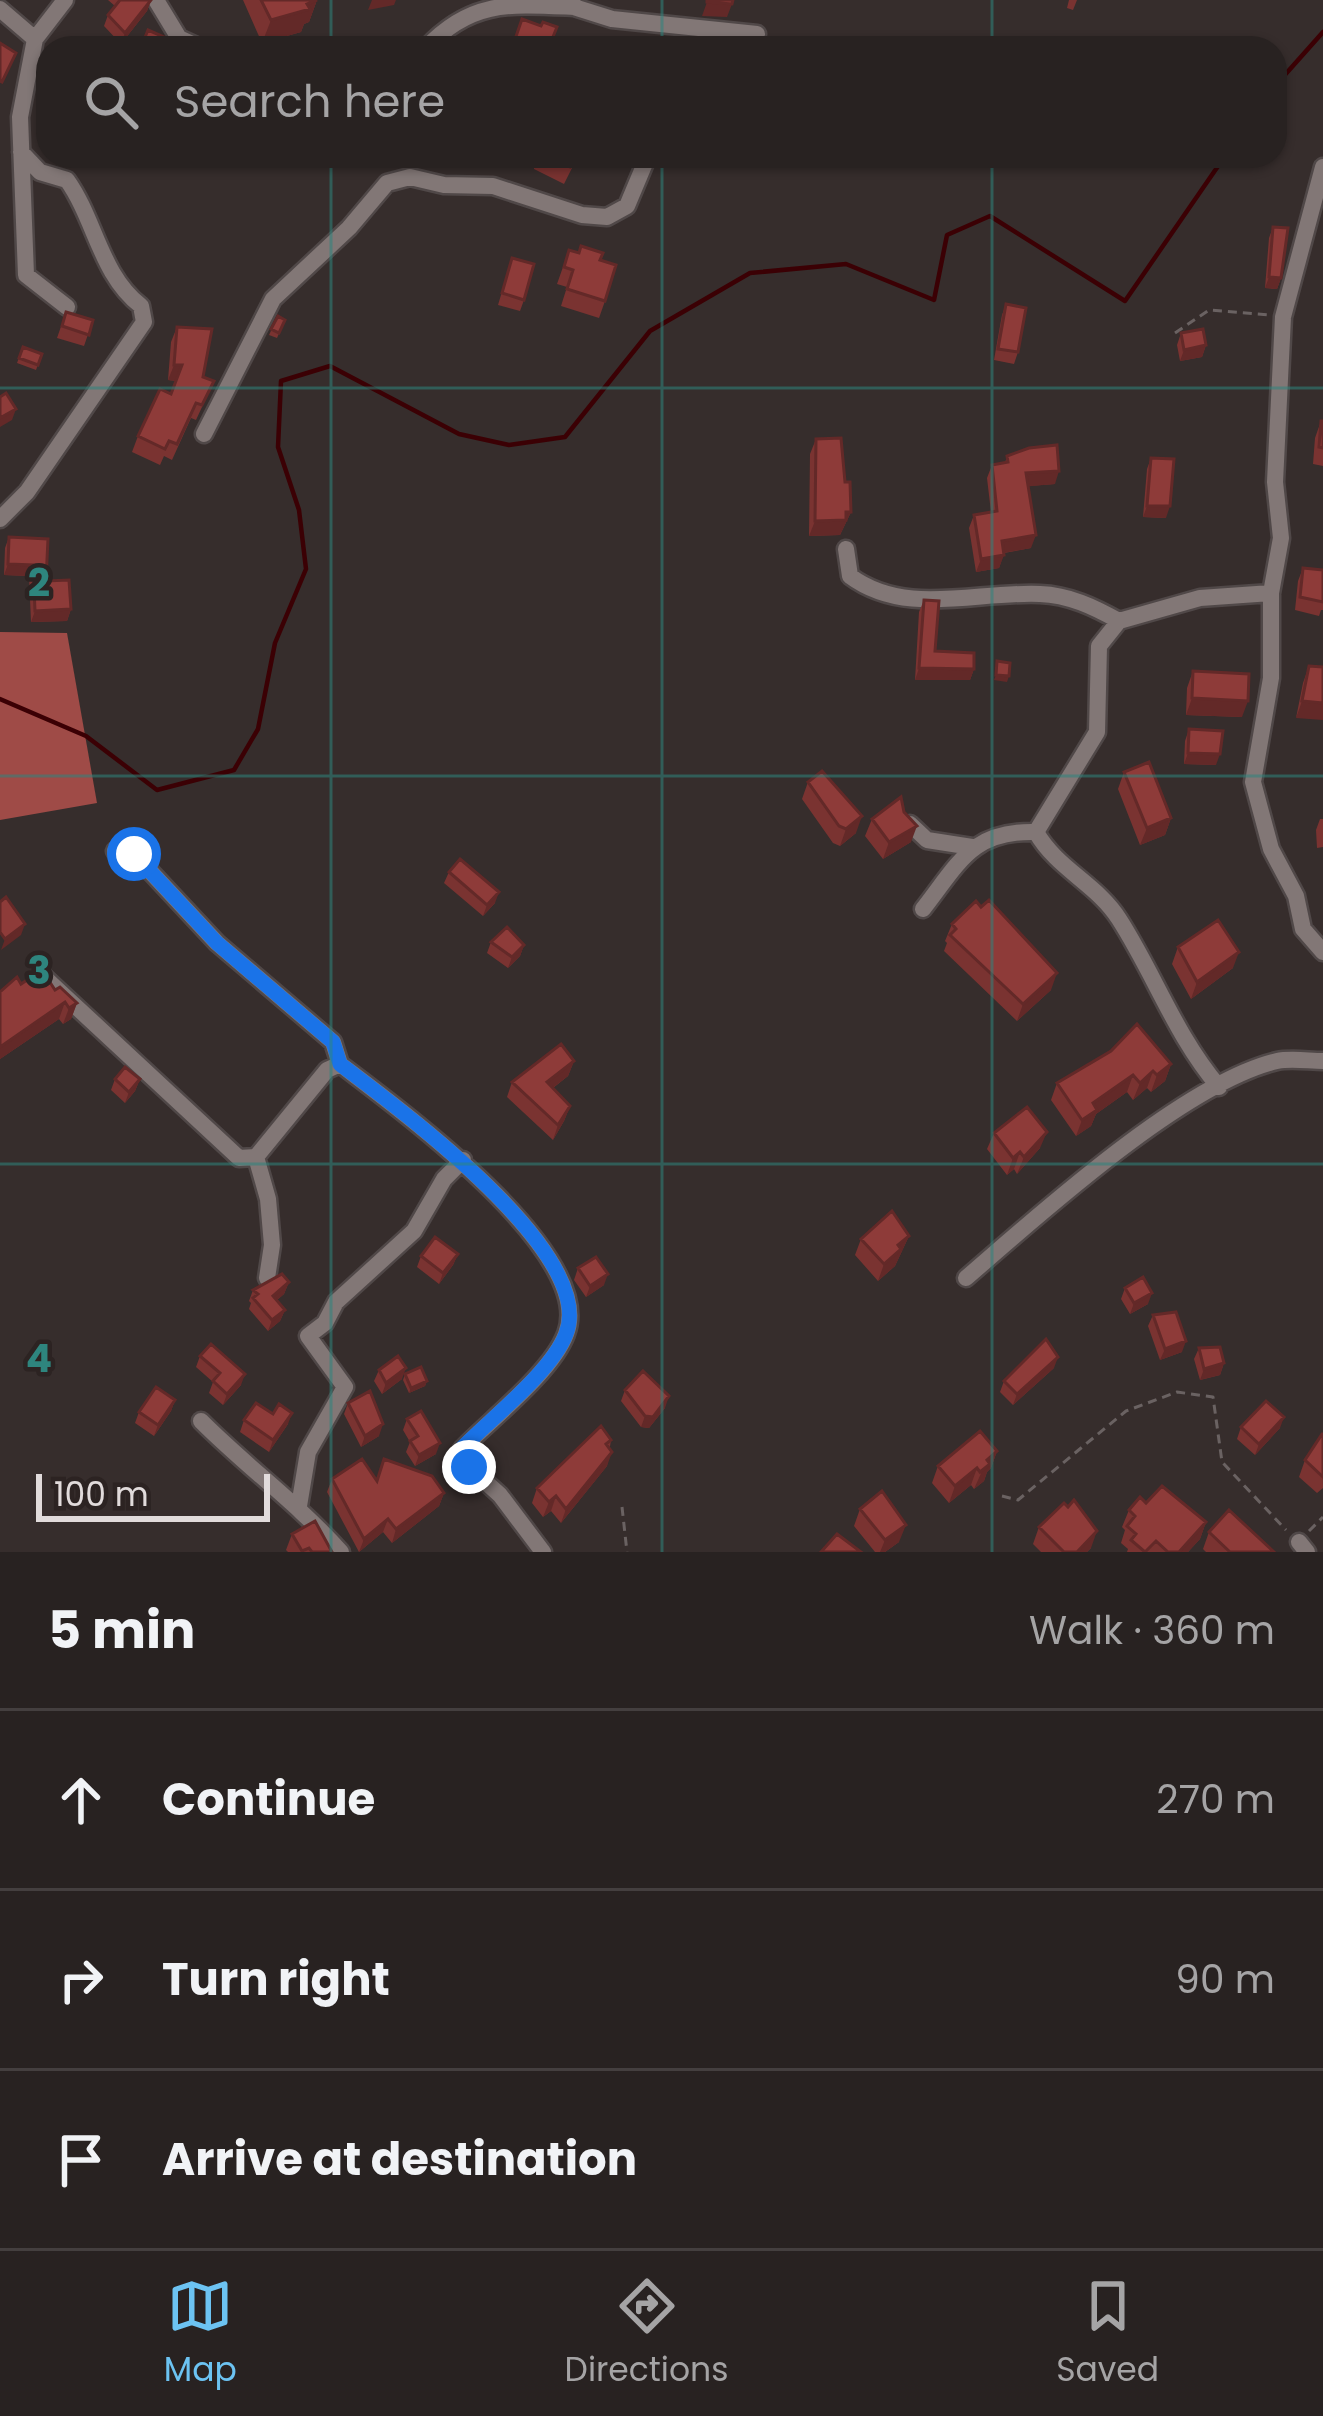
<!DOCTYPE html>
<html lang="en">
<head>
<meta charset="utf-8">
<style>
  :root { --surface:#282221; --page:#342f2e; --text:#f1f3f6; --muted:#a5a4a5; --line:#443f3f; --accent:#6cc3f2 }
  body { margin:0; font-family:Poppins,sans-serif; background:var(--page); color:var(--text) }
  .scale { position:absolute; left:36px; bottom:30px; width:234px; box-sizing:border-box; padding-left:12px; border:6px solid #e1dbdb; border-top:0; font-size:33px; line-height:42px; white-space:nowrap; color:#e1dbdb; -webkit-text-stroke:9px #2c2322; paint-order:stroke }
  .stop { position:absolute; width:36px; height:36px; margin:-27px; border:9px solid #1a73e8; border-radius:50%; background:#fff }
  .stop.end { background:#1a73e8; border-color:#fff; box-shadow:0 3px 12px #0008 }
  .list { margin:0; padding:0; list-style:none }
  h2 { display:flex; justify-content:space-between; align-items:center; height:156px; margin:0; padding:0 48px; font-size:51px }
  h2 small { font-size:39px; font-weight:400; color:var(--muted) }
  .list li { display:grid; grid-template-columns:78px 1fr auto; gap:36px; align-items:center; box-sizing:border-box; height:180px; padding:0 48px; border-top:3px solid var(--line) }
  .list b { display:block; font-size:45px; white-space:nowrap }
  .list em { font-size:39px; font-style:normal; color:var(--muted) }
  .icon { flex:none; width:66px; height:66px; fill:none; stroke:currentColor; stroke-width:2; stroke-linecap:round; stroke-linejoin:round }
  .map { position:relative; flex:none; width:1323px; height:1552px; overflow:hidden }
  .search { position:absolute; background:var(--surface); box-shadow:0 3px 9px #0004; left:36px; right:36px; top:36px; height:132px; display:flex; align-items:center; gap:30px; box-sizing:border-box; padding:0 42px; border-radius:36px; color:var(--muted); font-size:45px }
  .sheet { height:696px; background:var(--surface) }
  nav { display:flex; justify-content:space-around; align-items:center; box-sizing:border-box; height:168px; border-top:3px solid var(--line); background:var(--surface); font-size:33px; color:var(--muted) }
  nav a { display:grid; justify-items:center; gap:6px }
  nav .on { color:var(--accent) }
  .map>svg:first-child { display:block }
  .forest { fill:#9f4b47 }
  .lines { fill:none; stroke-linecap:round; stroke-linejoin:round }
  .stream { stroke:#3b0004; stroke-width:4.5 }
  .minor-casing { stroke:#504848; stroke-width:21 }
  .path { stroke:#6a6262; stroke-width:3; stroke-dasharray:9 6; stroke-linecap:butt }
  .minor { stroke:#827776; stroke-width:16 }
  .wall { fill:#7a3331 }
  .shaded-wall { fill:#632928 }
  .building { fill:#8e3b39; stroke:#632928; stroke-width:3 }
  .route { stroke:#1a73e8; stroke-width:15 }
  .grid { fill:none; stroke:#2e857e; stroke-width:3; stroke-opacity:0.55 }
  .grid-label { font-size:39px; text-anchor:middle; font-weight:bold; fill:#2e857e; stroke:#2c2322; stroke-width:9; stroke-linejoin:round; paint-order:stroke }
</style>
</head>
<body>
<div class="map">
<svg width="1323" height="1552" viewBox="0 0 1323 1552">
  <rect width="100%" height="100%" fill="#362d2c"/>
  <path class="forest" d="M0,632L67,633L97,803L0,820Z"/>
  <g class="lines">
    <path class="stream" d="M1275,86L1323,32
      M0,699L86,736L157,790L234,770L258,729L275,643L306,569L299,510L278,447L281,381L330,366L459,434L509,445L565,437L650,331L750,273L846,264L934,300L947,235L990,216L1125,301L1225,156"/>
    <defs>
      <path id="minor" d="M156,0L179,38L201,48
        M572,0L574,7L612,19L757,34
        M0,9L35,39L20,117L26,275L67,307
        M35,39L65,0
        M426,48C471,0 510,4 574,7
        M1323,167L1283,317L1275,482L1281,538L1271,593V678L1253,782L1271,849L1296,896L1303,929L1323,952
        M204,434L273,299L349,228L387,183L410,177L444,185L493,186L582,215L607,217L627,206L648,156
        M0,519L27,492L144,322L141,306C100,274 96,221 67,180L40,172L21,152
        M846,549L850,576C905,617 976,591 1040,594C1069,595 1094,607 1119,621
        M910,824L927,840L972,847
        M1036,832L1097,732L1099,646L1119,621L1200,598L1271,593
        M115,851L134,854L217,943L333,1042L340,1064
        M923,909C959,863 972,830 1036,832C1057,869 1097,884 1119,919C1155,975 1175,1035 1219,1087
        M42,975L239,1158L256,1157L327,1070L340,1064C396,1107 598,1253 566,1334C552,1372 491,1419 462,1449L469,1467L500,1495L543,1552
        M256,1157L268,1199L272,1245L267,1278
        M966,1278C1039,1215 1184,1083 1277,1061C1291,1058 1309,1061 1323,1061
        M201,1421C248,1468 296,1502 341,1552
        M299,1506L308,1452L345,1387L308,1336L325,1323L336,1302L414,1231L444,1179L463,1160
        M1299,1542L1307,1552"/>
    </defs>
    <use href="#minor" class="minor-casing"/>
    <path class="path" d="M1175,333L1209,310L1269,315
      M1002,1496L1018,1500L1126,1411L1177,1392L1213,1397L1222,1462L1286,1530
      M622,1507L627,1552
      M1309,1531L1323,1517"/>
    <use href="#minor" class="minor"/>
  </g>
  <path class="wall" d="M108,0H151L147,11L121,44L104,26L108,15L115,6Z
    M243,0H317L309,22L304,24L301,32L262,43Z
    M1069,0H1077L1073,10L1067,8Z
    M530,156H578L564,184L534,169V158Z
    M1273,227L1281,278L1277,289L1265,288L1269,238Z
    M569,250L600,260L605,301L599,318L561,306L567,287L557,284Z
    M512,258L524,300L520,311L498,305Z
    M1006,304L1018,352L1014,364L994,360L1002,315Z
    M66,312L93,320L84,346L57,338Z
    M278,316L285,320L277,338L269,335Z
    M177,327L203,377L214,381L196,420L191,418L172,460L164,456L160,465L132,452L138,436L171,394L176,381L168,380L171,342Z
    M1181,333L1206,345L1202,357L1180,361L1177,345Z
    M23,347L42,354L36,370L17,363Z
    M1321,421H1323V466L1313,464L1315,438Z
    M816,439L845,482L851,512L840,535L809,536L810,454Z
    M1007,456L1055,484L1028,486L1031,548L1004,553L999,568L976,572L969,528L974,515L991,512L987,478L992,465L1005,463Z
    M1151,458L1166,518L1143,517L1147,469Z
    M9,537L71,609L67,621L31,622L29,576L4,575L5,548Z
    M1303,568L1323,570V610H1321L1319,616L1295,610L1298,581Z
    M924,600L935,651L974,669L970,680H915L919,612Z
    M1309,666L1323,667L1296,718L1303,683Z
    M1193,671L1242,717L1186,715L1187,688Z
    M1189,729L1216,765L1184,764L1185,741Z
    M1124,772L1171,818L1165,835L1140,845L1118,789Z
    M808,782L856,833L840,846L833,843L802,799Z
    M872,819L911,842L883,859L865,836Z
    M1320,819H1323V847L1317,848L1316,830Z
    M449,872L495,903L483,916L444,883Z
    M952,924L1051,990L1017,1021L944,951L947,943L945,941Z
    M491,942L524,945L520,956L508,968L487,953Z
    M1178,947L1233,968L1191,999L1172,964Z
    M21,984L55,990L77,1003L71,1019L63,1024L59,1019L0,1059V992Z
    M574,1061L568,1076L553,1088L570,1106L564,1121L553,1140L507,1097L512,1082Z
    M1171,1064L1165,1081L1151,1092L1147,1088L1133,1100L1127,1092L1096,1114L1091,1126L1076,1136L1051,1100L1057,1083Z
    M115,1079H140L135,1091L125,1103L111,1090Z
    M994,1133L1040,1148L1017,1174L1014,1169L1007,1175L987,1149Z
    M909,1236L895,1266L878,1281L855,1255L861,1239Z
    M458,1254L453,1265L439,1284L417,1267L421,1256Z
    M578,1268L604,1285L586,1297L574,1280Z
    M289,1282L284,1294L277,1300L285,1310L280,1321L268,1331L249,1309L251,1303L249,1301L253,1290Z
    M1125,1288L1148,1304L1130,1314L1121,1299Z
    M1153,1315L1182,1352L1160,1360L1148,1326Z
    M1199,1348L1224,1363L1220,1375L1200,1380L1194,1359Z
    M200,1356L241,1385L223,1405L209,1393L213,1382L196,1367Z
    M1054,1368L1013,1405L1000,1392L1004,1381Z
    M379,1370L402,1379L382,1394L374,1381Z
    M405,1374L427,1381L425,1386L409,1393L403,1380Z
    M625,1390L665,1408L649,1428L641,1427L621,1401Z
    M175,1400L171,1411L154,1436L135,1423L139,1412Z
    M348,1403L379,1436L361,1447L344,1414Z
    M407,1419L436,1454L415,1466L406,1452L410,1442L403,1430Z
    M244,1420L288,1424L269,1452L240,1432Z
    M1241,1427L1280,1428L1255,1455L1237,1439Z
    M1322,1434L1323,1488L1317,1493L1299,1477L1305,1460Z
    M611,1440L607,1466L561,1523L551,1511L543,1517L532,1503L537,1488Z
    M997,1451L991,1468L987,1472L984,1481L974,1489L971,1485L949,1503L932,1483L938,1466Z
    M332,1479L377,1480L444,1493L439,1506L392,1543L383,1532L359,1552L327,1492Z
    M1146,1503L1206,1522L1200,1539L1188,1552H1127L1128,1549L1121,1543L1125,1530L1122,1527L1129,1510Z
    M860,1509L899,1542L885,1552H875L854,1526Z
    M1039,1527L1091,1548L1087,1552H1041L1033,1544Z
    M1209,1532L1274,1552H1206L1203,1549Z
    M292,1534L332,1552H288L286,1550Z"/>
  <path class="shaded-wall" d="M151,0L147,11L121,44L125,33Z
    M317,0L309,22L304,24L301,32L262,43L271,20Z
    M372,0H396L394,5L368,10Z
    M707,2L732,4L727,17L702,16Z
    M1269,277L1281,278L1277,289L1265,288Z
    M1206,345L1202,357L1180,361L1184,350Z
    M174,365H182L177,381L168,380Z
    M16,409L12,420L0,427V418Z
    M1059,471L1055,484L1021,487L1026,473Z
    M1147,506H1170L1166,518L1143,517Z
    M846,512H851L840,535L809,536L815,521Z
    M1036,535L1031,548L997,554L1002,541Z
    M1004,555L999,568L976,572L981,559Z
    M8,564L33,565L29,576L4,575Z
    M71,609L67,621L31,622L35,611Z
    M919,668L974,669L970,680H915Z
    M996,675L1009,676L1007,682L994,680Z
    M1192,698L1248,701L1242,717L1186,715Z
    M1302,701L1323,703V720L1296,718Z
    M1188,753L1220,754L1216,765L1184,764Z
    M862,816L856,833L840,846L846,829Z
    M1171,818L1165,835L1140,845L1147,828Z
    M917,826L911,842L883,859L889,842Z
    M499,892L495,903L483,916L487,905Z
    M25,924L21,935L1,950L5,939Z
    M524,945L520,956L508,968L512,957Z
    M1239,952L1233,968L1191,999L1197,982Z
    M1057,973L1051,990L1017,1021L1023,1004Z
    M65,1002L59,1019L0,1059V1047Z
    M77,1003L71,1019L63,1024L69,1008Z
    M574,1061L568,1076L541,1097L547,1082Z
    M1171,1064L1165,1081L1151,1092L1157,1075Z
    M1153,1071L1147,1088L1133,1100L1140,1083Z
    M1133,1075L1127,1092L1096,1114L1091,1126L1076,1136L1082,1120L1093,1103Z
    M140,1079L135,1091L125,1103L129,1092Z
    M570,1106L564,1121L553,1140L558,1125Z
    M1047,1132L1040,1148L1017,1174L1024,1157Z
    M1020,1152L1014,1169L1007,1175L1013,1158Z
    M909,1236L895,1266L878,1281L884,1264L898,1245Z
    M458,1254L453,1265L439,1284L443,1273Z
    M608,1274L604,1285L586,1297L590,1286Z
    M289,1282L284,1294L269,1307L273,1296Z
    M1152,1293L1148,1304L1130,1314L1134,1303Z
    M285,1310L280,1321L268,1331L272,1320Z
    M1186,1341L1182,1352L1160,1360L1165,1349Z
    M1058,1357L1054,1368L1013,1405L1017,1394Z
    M1224,1363L1220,1375L1200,1380L1204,1369Z
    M406,1368L402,1379L382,1394L386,1383Z
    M245,1374L241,1385L223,1405L227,1394Z
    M427,1381L425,1386L409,1393L411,1388Z
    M669,1396L665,1408L649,1428L641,1427L645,1416Z
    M175,1400L171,1411L154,1436L158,1425Z
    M292,1413L288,1424L269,1452L273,1440Z
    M1284,1417L1280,1428L1255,1455L1259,1444Z
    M383,1424L379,1436L361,1447L365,1436Z
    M440,1443L436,1454L415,1466L419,1455Z
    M997,1451L991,1468L987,1472L984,1481L974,1489L987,1460Z
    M612,1452L607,1466L561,1523L566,1509Z
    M977,1468L971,1485L949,1503L955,1486Z
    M444,1493L439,1506L392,1543L396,1529Z
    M556,1496L551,1511L543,1517L549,1502Z
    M388,1519L383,1532L359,1552L364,1539Z
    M1206,1522L1200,1539L1188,1552H1179Z
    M906,1525L899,1542L885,1552H880L885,1540Z
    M1097,1531L1091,1548L1087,1552H1077Z"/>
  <path class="building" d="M120,0H151L125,33L108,15Z
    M261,0H317L307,4L310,9L271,20Z
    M707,0H733L732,4L707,2Z
    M522,19L541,26L543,22L557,27L551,42L561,46L560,48H512Z
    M148,30L171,40L168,48L141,47Z
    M76,38L101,47V48H71Z
    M0,43L16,53L2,82L0,81Z
    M548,156H576L570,167Z
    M1273,227L1288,228L1281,278L1269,277Z
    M581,246L603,253L600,260L616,265L605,301L567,289L573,270L564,267L569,250L579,253Z
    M512,258L534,264L524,300L502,293Z
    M1006,304L1026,308L1018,352L998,349Z
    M66,312L93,320L89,335L62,326Z
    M278,316L285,320L279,333L271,329Z
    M177,327L212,329L203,377L214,381L202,405L196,403L177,444L169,441L165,449L138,436L160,389L171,394L182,365H174Z
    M1203,329L1206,345L1184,350L1181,333Z
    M23,347L42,354L38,365L19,358Z
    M6,393L16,409L0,418V397Z
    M1321,421H1323V448L1319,447Z
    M841,438L845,482H850L851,512H846V520L815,521L816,439Z
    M1057,445L1059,471L1026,473L1036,535L1002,541L1004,555L981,559L974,515L997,511L992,465L1008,462L1007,456L1029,448Z
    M1151,458L1174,459L1170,506H1147Z
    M9,537L48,539L46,581L69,580L71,609L35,611L33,565L8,564Z
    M1303,568L1323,570V602L1300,597Z
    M924,600L939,601L935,651L974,653V669L919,668Z
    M997,661L1010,663L1009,676L996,675Z
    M1309,666L1323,667V703L1302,701Z
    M1193,671L1249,674L1248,701L1192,698Z
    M1189,729L1223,731L1220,754L1188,753Z
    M1149,762L1171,818L1147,828L1124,772Z
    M822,771L862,816L846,829L839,826L808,782Z
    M901,797L904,812L917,826L889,842L872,819Z
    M460,859L499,892L487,905L449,872Z
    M6,897L25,924L5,939L0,932V902Z
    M989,900L1057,973L1023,1004L950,935L956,929L952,924L976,901L981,907Z
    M1218,920L1239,952L1197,982L1178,947Z
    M507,927L524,945L512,957L491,942Z
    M42,970L55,990L60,987L77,1003L69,1008L65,1002L0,1047V992L17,977L21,984Z
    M1137,1024L1171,1064L1157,1075L1153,1071L1140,1083L1133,1075L1093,1103L1097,1110L1082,1120L1057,1083L1111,1051Z
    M561,1044L574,1061L547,1082L570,1106L558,1125L512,1082Z
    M125,1067L140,1079L129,1092L115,1079Z
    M1027,1107L1047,1132L1024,1157L1020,1152L1013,1158L994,1133Z
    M892,1211L909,1236L898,1245L901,1249L884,1264L861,1239Z
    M435,1237L458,1254L443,1273L421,1256Z
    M596,1257L608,1274L590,1286L578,1268Z
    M282,1274L289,1282L273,1296L285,1310L272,1320L253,1298L258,1294L253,1290Z
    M1143,1277L1152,1293L1134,1303L1125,1288Z
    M1176,1312L1186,1341L1165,1349L1153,1315Z
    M1046,1339L1058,1357L1017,1394L1004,1381Z
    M211,1344L245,1374L227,1394L213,1381L220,1373L200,1356Z
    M1220,1347L1224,1363L1204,1369L1199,1348Z
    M398,1356L406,1368L386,1383L379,1370Z
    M421,1367L427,1381L411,1388L405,1374Z
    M643,1371L669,1396L653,1417L645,1416L625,1390Z
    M156,1387L175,1400L158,1425L139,1412Z
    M370,1391L383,1424L365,1436L348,1403Z
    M1266,1401L1284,1417L1259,1444L1241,1427Z
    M256,1403L273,1414L279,1404L292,1413L273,1440L244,1420Z
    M421,1411L440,1443L419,1455L410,1441L418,1436L407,1419Z
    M601,1426L611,1440L606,1444L612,1452L566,1509L556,1496L549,1502L537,1488Z
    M980,1431L997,1451L987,1460L990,1464L980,1472L977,1468L955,1486L938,1466Z
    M1322,1434H1323V1477L1305,1460Z
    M362,1459L377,1481L384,1459L432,1476L444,1493L396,1529L388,1519L364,1539L332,1479Z
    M1162,1486L1206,1522L1179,1552H1168L1156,1541L1145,1552L1131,1540L1136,1534L1127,1526L1135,1516L1129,1510L1140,1497L1146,1503Z
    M882,1491L906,1525L885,1540L860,1509Z
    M1074,1500L1097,1531L1077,1552H1064L1039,1527L1064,1503L1068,1507Z
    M1229,1510L1274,1552H1230L1209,1532Z
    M315,1521L332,1552H312L309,1548L302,1551L292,1534Z
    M837,1534L861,1552H821Z"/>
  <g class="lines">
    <path class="route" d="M134,854L217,943L333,1042L340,1064C396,1107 598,1253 566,1334C552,1371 491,1419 462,1448L469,1467"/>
  </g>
  <path class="grid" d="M331,0V48M662,0V48M992,0V48M331,156V1552M662,156V1552M992,156V1552M0,388H1323M0,776H1323M0,1164H1323"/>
  <g class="grid-label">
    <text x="39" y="596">2</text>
    <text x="39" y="984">3</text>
    <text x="39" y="1372">4</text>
  </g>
</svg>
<div class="scale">100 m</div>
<div class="stop" style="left:134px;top:854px"></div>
<div class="stop end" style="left:469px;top:1467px"></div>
<div class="search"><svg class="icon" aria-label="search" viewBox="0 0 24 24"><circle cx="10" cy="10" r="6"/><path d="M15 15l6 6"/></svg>Search here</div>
</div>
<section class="sheet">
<h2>5 min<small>Walk · 360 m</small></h2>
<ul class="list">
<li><svg class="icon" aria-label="ahead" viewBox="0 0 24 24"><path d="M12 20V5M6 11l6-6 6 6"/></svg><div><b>Continue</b></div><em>270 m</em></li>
<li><svg class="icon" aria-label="right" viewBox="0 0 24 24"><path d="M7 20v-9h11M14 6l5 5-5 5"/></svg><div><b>Turn right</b></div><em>90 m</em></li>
<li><svg class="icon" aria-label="arrive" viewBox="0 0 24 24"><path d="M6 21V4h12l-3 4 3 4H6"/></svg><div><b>Arrive at destination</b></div></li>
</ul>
</section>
<nav>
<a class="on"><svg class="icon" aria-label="map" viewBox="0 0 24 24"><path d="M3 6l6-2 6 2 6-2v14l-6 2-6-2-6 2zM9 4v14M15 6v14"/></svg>Map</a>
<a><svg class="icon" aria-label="directions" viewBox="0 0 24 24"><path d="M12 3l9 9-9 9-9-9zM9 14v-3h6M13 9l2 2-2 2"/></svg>Directions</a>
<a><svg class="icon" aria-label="saved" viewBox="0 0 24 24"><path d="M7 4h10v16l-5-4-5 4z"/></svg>Saved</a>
</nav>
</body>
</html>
